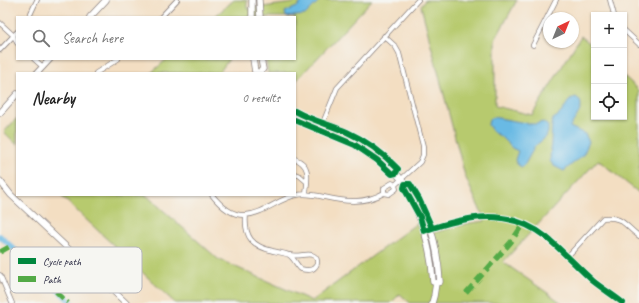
<!DOCTYPE html>
<html lang="en">
<head>
<meta charset="utf-8">
<style>
  :root { --surface:#fff; --page:#f6f6f6; --text:#222; --muted:#767676; --line:#e0e0e0 }
  body { margin:0; font-family:Caveat,sans-serif; background:var(--page); color:var(--text) }
  .controls { position:absolute; right:12px; top:12px; display:grid; overflow:hidden; border-radius:0px; box-shadow:0 1px 3px #0004 }
  .controls button { width:36px; height:36px; display:grid; place-items:center; padding:0; border:0; border-bottom:1px solid var(--line); background:var(--surface); color:var(--text); font:20px sans-serif }
  .compass { position:absolute; left:543px; top:12px; width:36px; height:36px; border-radius:50%; background:var(--surface); box-shadow:0 1px 3px #0004; rotate:43deg }
  .list { margin:0; padding:0; list-style:none }
  h2 { display:flex; justify-content:space-between; align-items:center; height:52px; margin:0; padding:0 16px; font-size:17px }
  h2 small { font-size:13px; font-weight:400; color:var(--muted) }
  .icon { flex:none; width:22px; height:22px; fill:none; stroke:currentColor; stroke-width:2; stroke-linecap:round; stroke-linejoin:round }
  .map { position:relative; flex:none; width:639px; height:303px; overflow:hidden }
  .search { position:absolute; background:var(--surface); box-shadow:0 1px 3px #0004; left:16px; top:16px; width:280px; height:44px; display:flex; align-items:center; gap:10px; box-sizing:border-box; padding:0 14px; border-radius:0px; color:var(--muted); font-size:15px }
  .panel { position:absolute; background:var(--surface); box-shadow:0 1px 3px #0004; left:16px; top:72px; width:280px; height:124px; border-radius:0px }
  .map>svg:first-child { display:block }
  .green { fill:#b7ca6e; stroke:#6c7654 }
  .water { fill:#69bae4; stroke:#466e90 }
  .lines { fill:none; stroke-linecap:round; stroke-linejoin:round }
  .canal { stroke:#69bae4; stroke-width:5.5 }
  .street-casing { stroke:#8a807e; stroke-width:5.5 }
  .secondary-casing { stroke:#8a807e; stroke-width:7 }
  .street { stroke:#fff; stroke-width:4 }
  .secondary { stroke:#fff; stroke-width:5.5 }
  .quiet { stroke:#53aa46; stroke-width:5; stroke-dasharray:10 5; stroke-linecap:butt }
  .cycleway-casing { stroke:#f6f6f2; stroke-width:8 }
  .cycleway { stroke:#00873e; stroke-width:6 }
  .key { fill:#f6f6f2; stroke:#b6b6bb; stroke-width:1 }
  .key-label { font-size:11px; fill:#22223b }
</style>
</head>
<body>
<div class="map">
<svg width="639" height="303" viewBox="0 0 639 303">
  <rect width="100%" height="100%" fill="#f6f6f2"/>
  <filter id="ink" filterUnits="userSpaceOnUse"><feTurbulence type="fractalNoise" baseFrequency=".025" numOctaves="2"/><feDisplacementMap in="SourceGraphic" scale="8" xChannelSelector="R" yChannelSelector="G"/><feConvolveMatrix kernelMatrix="1 2 1 2 8 2 1 2 1" color-interpolation-filters="sRGB"/></filter>
  <filter id="wash" filterUnits="userSpaceOnUse"><feTurbulence type="fractalNoise" baseFrequency=".012" numOctaves="4" result="noise"/><feDisplacementMap in="SourceGraphic" scale="16" xChannelSelector="R" yChannelSelector="G"/><feGaussianBlur stdDeviation="0.9" result="paint"/><feColorMatrix in="noise" values="0 0 0 0 0 0 0 0 0 0 0 0 0 0 0 0 0 1.4 0 .05"/><feComposite in="paint" operator="in"/></filter>
  <g filter="url(#wash)">
    <rect width="100%" height="100%" fill="#f3dec2"/>
    <path class="green" d="M234,0H247V9L293,3L296,0H372L295,82V73H268L266,59H295V17H214Z
      M425,0H517L495,40V106L532,115L581,36L594,47V117H624V76L639,90V193L598,160L503,262L562,303H410L400,294L391,303H175L60,195H146L218,259L312,301L417,223L421,236L470,223L485,221L465,176L421,6Z
      M167,59H229L219,73H151Z
      M17,118V145L4,132Z"/>
    <path class="water" d="M304,0H320L305,15L286,17L285,12L297,7Z
      M576,97C588,105 575,118 570,127L585,134L589,142L583,155L564,171L554,166L550,161L552,123L553,119C567,112 564,100 576,97Z
      M493,117L531,124H536L543,122L548,126V132L546,137L535,146L525,164L521,167L517,164L515,160L518,151L512,148L500,136L493,132L488,125L489,119Z"/>
    <g class="lines">
      <path class="canal" d="M0,236L72,303"/>
    </g>
  </g>
  <g filter="url(#ink)">
    <g class="lines">
      <defs>
        <path id="street" d="M610,0L614,15
          M29,17L37,0
          M161,17L177,0
          M0,23L14,36L17,43
          M624,30L639,44
          M384,36L395,46L399,53L423,146V155L420,162L395,185L396,189L389,194L384,193V188L392,183L395,185
          M533,45L556,0
          M0,50L17,32
          M34,59L43,67
          M96,73L118,59
          M320,130L337,88L418,0
          M295,159C312,165 307,180 306,194
          M295,174L300,176L307,182
          M212,195C220,205 232,216 245,215C264,214 279,198 297,195C306,193 315,195 324,197C346,202 364,204 384,193
          M246,215C244,237 252,246 273,251C278,252 284,253 289,255C294,258 297,266 301,269C305,270 311,271 314,268C319,264 318,257 312,255C308,253 297,257 290,255
          M429,229C468,215 511,209 547,238C563,251 577,267 593,281C603,289 613,296 623,303
          M567,257L603,218C623,216 624,225 639,236
          M0,275L12,303"/>
        <path id="secondary" d="M252,0V17
          M259,0L260,17
          M90,17L106,0
          M253,59L255,72H260L263,69L261,59
          M37,73L50,59
          M295,111C311,120 330,125 347,132C367,141 383,153 398,169L396,173L392,174L377,160L355,145L295,120
          M0,113L17,94
          M396,173L405,184
          M0,181L11,195L126,303
          M405,184H410C429,214 438,246 440,282L436,283L433,282C431,248 423,217 404,188Z
          M432,303L434,296L436,283"/>
      </defs>
      <use href="#street" class="street-casing"/>
      <use href="#secondary" class="secondary-casing"/>
      <use href="#street" class="street"/>
      <use href="#secondary" class="secondary"/>
      <path class="quiet" d="M0,252L9,247L68,303
        M466,293L511,242L521,227"/>
      <defs>
        <path id="cycleway" d="M295,111C311,120 330,125 347,132C367,141 383,153 398,169L396,173L392,174L377,160L355,145L295,120
          M432,228L419,199L410,184H405L404,188L420,217L424,231C466,216 508,207 546,237C563,251 577,267 593,281C603,289 613,295 623,303"/>
      </defs>
      <use href="#cycleway" class="cycleway-casing"/>
      <use href="#cycleway" class="cycleway"/>
    </g>
  </g>
  <rect x="10" y="247" width="132" height="46" rx="6" class="key"/>
  <rect x="18" y="258" width="18" height="6" fill="#00873e"/>
  <rect x="18" y="276" width="18" height="6" fill="#53aa46"/>
  <g class="key-label">
    <text x="43" y="265">Cycle path</text>
    <text x="43" y="283">Path</text>
  </g>
</svg>
<div class="controls">
<button>+</button>
<button>−</button>
<button><svg class="icon" aria-label="locate" viewBox="0 0 24 24"><circle cx="12" cy="12" r="6"/><path d="M12 2v4M12 18v4M2 12h4M18 12h4"/></svg></button>
</div>
<svg class="compass" viewBox="-18 -18 36 36"><path d="M0-13l5 13h-10z" fill="#e53935"/><path d="M0 13l5-13h-10z" fill="#767676"/></svg>
<div class="search"><svg class="icon" aria-label="search" viewBox="0 0 24 24"><circle cx="10" cy="10" r="6"/><path d="M15 15l6 6"/></svg>Search here</div>
<section class="panel">
<h2>Nearby<small>0 results</small></h2>
<ul class="list">
</ul>
</section>
</div>
</body>
</html>
